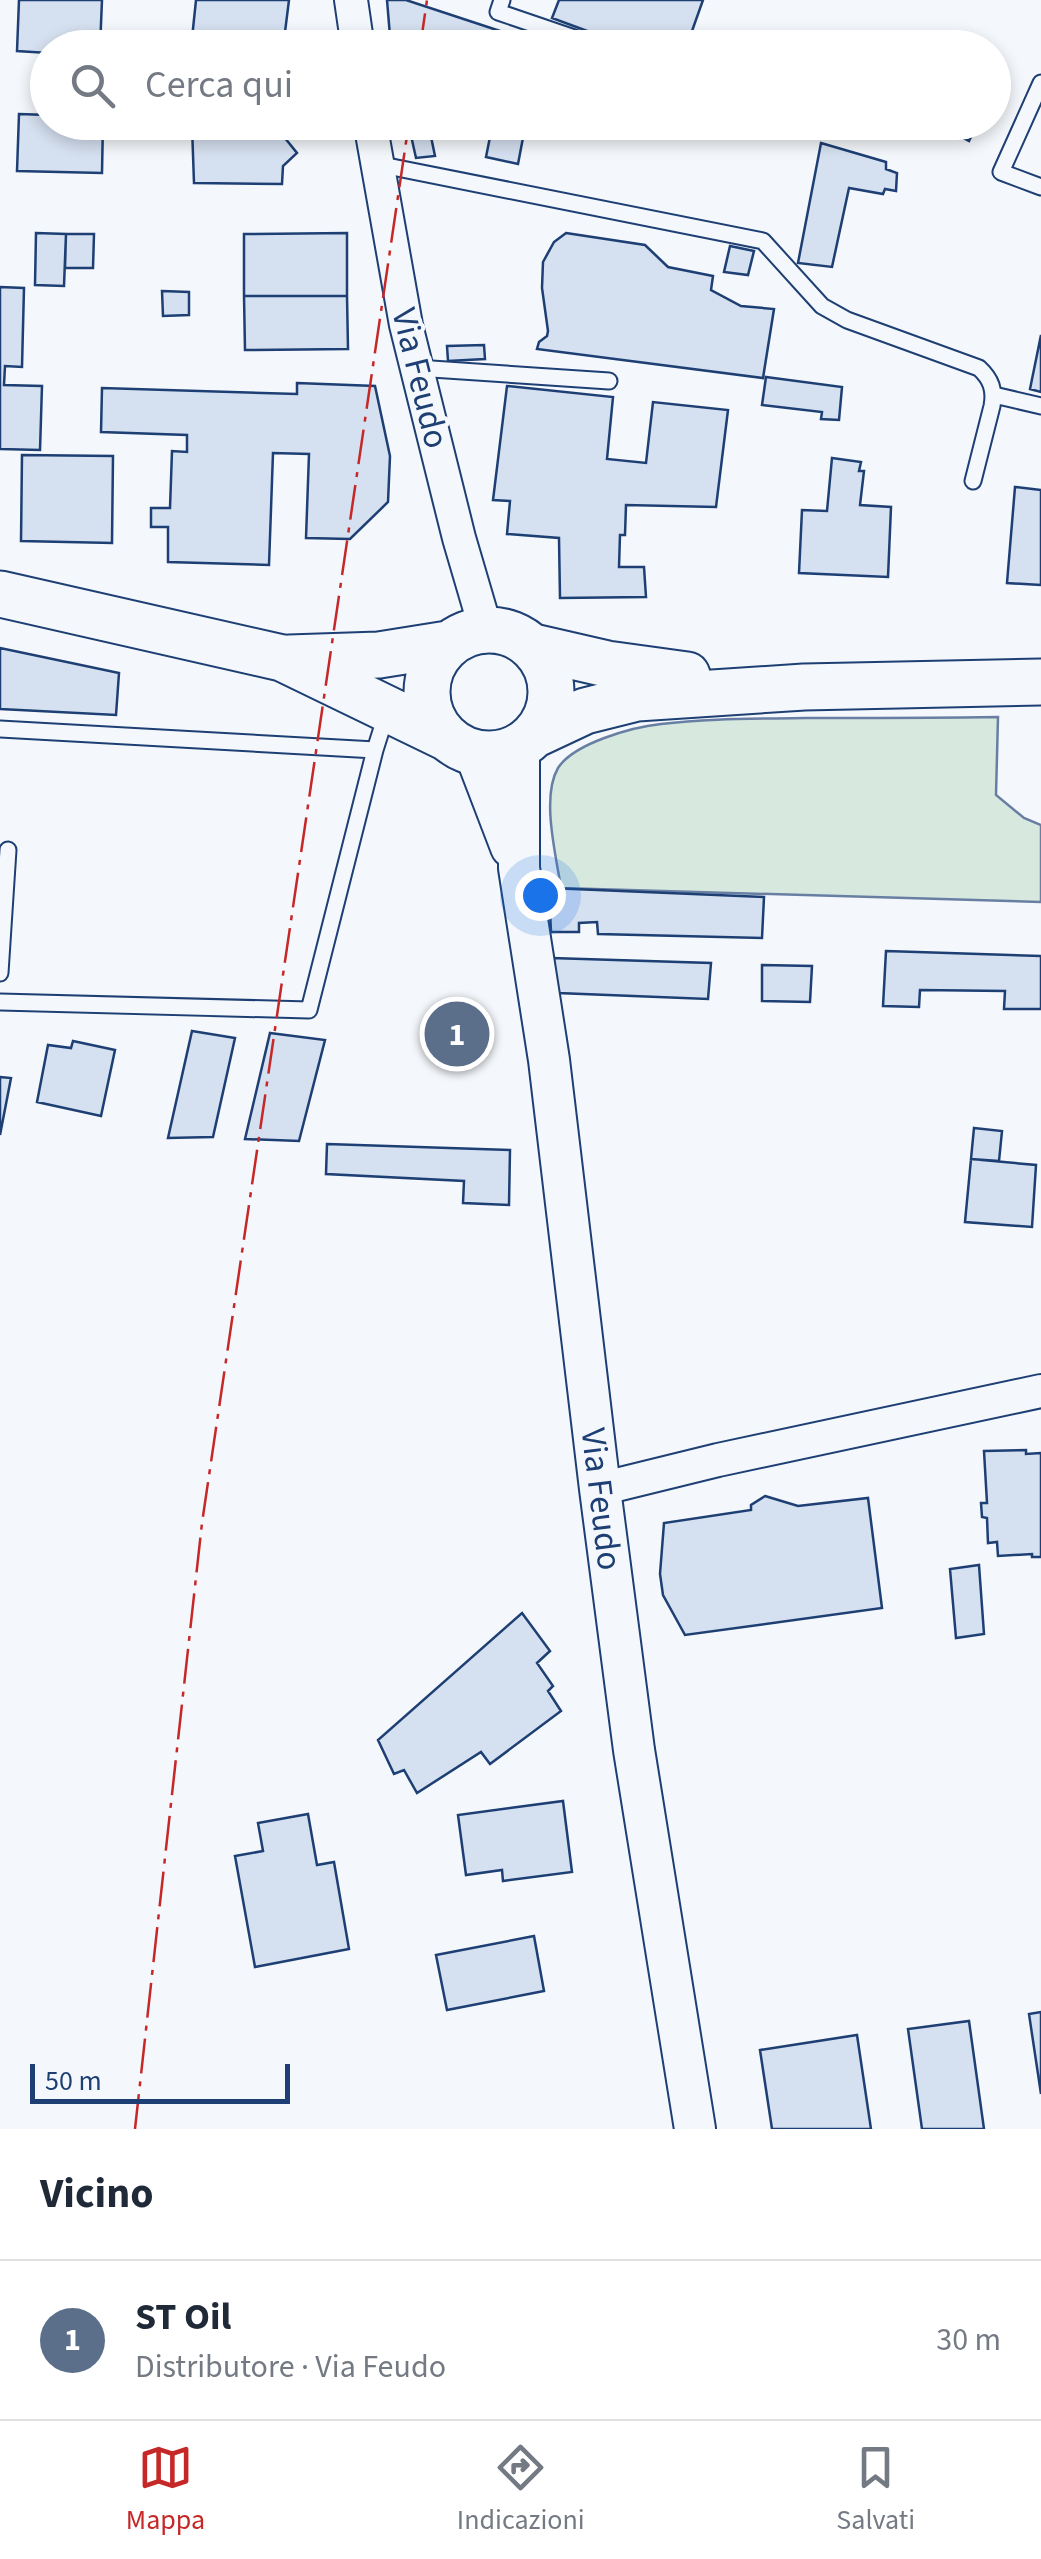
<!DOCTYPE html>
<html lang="it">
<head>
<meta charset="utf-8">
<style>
  :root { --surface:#fff; --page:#f6f6f7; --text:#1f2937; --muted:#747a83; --line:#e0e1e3; --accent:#c62828 }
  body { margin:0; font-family:"Source Sans 3",sans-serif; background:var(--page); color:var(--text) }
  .scale { position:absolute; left:30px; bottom:25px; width:260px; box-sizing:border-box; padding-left:10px; border:5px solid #1d3f73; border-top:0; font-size:28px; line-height:35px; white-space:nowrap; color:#1d3f73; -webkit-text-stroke:8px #f4f7fb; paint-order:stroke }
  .you { position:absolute; left:540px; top:895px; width:35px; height:35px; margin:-25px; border:8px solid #fff; border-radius:50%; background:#1a73e8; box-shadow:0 0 0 15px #1a73e833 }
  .badge { display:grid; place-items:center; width:65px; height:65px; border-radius:50%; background:var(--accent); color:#fff; font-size:32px; font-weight:700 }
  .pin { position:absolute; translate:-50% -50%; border:5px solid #fff; box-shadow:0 2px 10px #0006 }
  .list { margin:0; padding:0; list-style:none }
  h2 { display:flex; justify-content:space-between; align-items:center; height:130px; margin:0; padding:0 40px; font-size:42px }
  h2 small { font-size:32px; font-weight:400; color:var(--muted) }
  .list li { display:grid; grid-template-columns:65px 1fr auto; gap:30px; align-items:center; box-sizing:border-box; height:160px; padding:0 40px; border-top:2px solid var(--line) }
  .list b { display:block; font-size:38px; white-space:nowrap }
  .list p { margin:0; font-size:32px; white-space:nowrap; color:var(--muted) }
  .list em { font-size:32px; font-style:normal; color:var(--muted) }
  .icon { flex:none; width:55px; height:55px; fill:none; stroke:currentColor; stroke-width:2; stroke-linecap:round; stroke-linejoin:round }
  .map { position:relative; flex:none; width:1041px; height:2129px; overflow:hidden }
  .search { position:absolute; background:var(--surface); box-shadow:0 5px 15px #0003; left:30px; right:30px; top:30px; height:110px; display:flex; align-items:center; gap:25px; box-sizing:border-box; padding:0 35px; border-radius:55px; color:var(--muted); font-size:38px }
  .sheet { height:290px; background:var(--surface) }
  nav { display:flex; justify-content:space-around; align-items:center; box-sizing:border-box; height:140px; border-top:2px solid var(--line); background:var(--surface); font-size:28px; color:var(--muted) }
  nav a { display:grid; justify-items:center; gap:5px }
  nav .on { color:var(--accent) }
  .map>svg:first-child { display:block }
  .green { fill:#d7e8df; stroke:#687fa3; stroke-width:2.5 }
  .building { fill:#d5e0f0; stroke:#1d3f73; stroke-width:2.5 }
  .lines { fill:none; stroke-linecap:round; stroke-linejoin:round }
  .service-casing { stroke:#1d3f73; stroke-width:19 }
  .minor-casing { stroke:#1d3f73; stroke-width:36 }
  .tertiary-casing { stroke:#1d3f73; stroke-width:44 }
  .secondary-casing { stroke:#1d3f73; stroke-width:49 }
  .service { stroke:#f4f7fb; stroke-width:15 }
  .minor { stroke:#f4f7fb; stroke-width:32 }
  .tertiary { stroke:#f4f7fb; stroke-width:40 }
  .secondary { stroke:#f4f7fb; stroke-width:45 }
  .power { stroke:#c62828; stroke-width:2.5; stroke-dasharray:35 8 5 8; stroke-linecap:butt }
  .labels { text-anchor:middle; stroke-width:8; stroke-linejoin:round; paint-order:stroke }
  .street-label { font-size:35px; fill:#1d3f73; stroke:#f4f7fb }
</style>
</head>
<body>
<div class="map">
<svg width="1041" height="2129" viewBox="0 0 1041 2129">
  <rect width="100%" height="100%" fill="#f4f7fb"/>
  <path class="green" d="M998,717L996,795L1024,818L1041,825V902L561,888C556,855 541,797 558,768C574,743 633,727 661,724C709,718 758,719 806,718C870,718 934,718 998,717Z"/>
  <path class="building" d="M19,0H102L100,48H48V53L17,51Z
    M196,0H289L283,48H191Z
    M387,0H406L503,32L540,42L539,48H391Z
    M559,0H703L686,48H633L552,18Z
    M786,32L818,42L816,48H781Z
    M895,32L926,48H887Z
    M19,114L48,115V122H103L102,173L17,171Z
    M272,122L297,153L283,166L282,184L194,183L192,126L250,128L253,135Z
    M396,122H465L429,127L435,156L416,158L410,131L397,133Z
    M493,122H526L518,164L486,157Z
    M933,122H978L969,141Z
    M821,143L886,162V169L897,173L896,191L885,189L883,194L849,188L832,267L798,263Z
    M36,233L66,234L64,286L35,285Z
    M347,233V296H244V234Z
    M566,233L645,245L668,267L713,276L711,290L741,306L774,309L763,378L537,349L539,342L547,336L548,331L542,288L543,262L554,242Z
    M66,234H94L93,268H65Z
    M730,246L754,251L748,275L724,272Z
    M0,287L24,288L22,367L5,366L4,385L42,386L40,450L0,449Z
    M162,291L189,292V315L163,316Z
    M244,296H347L348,349L245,350Z
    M1041,335V392L1030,389Z
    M484,345L485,359L448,361L447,346Z
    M766,377L842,387L839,420L821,419L822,412L762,405Z
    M297,383L375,386L390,456L388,502L350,539L306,538L309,454L273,453L269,565L168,562V527H151V508H170L172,451L187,452V435L101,432L102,388L297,394Z
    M507,386L613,397L607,459L646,463L653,402L728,410L716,507L626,505L625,535H620L619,567H644L646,597L560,598L559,538L507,534L510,501L493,500Z
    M22,455L113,456L112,543L21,541Z
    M832,458L861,462L859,471H864L860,505L891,507L888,577L799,573L802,510L827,511Z
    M1015,487L1041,490V585L1007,583Z
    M0,648L119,673L116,715L0,709Z
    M549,888L764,897L762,938L598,934L597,922L579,923V932H551Z
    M886,951L1041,956V1009H1004L1005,991L920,990L919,1007L883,1006Z
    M551,958L711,963L708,999L558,993Z
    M762,965L812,966L810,1002L762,1001Z
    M480,1020L486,1052L443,1059L437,1028Z
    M192,1031L235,1038L213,1137L168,1138Z
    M270,1033L325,1040L299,1141L245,1139Z
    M73,1041L115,1050L101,1116L37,1102L48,1045L71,1048Z
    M0,1077L11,1078L0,1135Z
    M974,1128L1002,1131L999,1161L971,1159Z
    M327,1144L510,1150L509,1205L463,1203L464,1181L326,1174Z
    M971,1159L1036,1165L1032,1227L965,1222Z
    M1026,1450V1454L1041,1453V1557H1032V1554L998,1556L997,1542L988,1543L987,1518L982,1517L981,1503H987L984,1451Z
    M765,1496L798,1506L868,1498L882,1608L685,1635L663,1595L660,1574L664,1523L751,1510V1505Z
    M979,1565L984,1634L956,1638L950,1569Z
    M522,1613L550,1651L537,1663L553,1686L548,1691L561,1711L490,1764L481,1752L417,1793L404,1770L394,1774L378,1740Z
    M563,1801L572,1872L503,1881L502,1870L466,1875L458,1815Z
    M308,1814L317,1865L334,1862L349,1949L255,1967L235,1856L263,1851L258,1823Z
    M534,1936L544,1991L447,2010L436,1955Z
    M1041,2012V2094L1029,2014Z
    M969,2021L984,2129H922L908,2029Z
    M857,2035L871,2129H772L760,2050Z"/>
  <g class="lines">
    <defs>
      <path id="service" d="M502,0L498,12L598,46
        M1041,83L1001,172L1041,187
        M377,164L763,241L822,306L847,320L979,368C991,379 995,390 992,406L973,481
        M417,368L609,381
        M994,395L1041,406
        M0,729L375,750
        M0,973L8,850
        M0,1002L309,1010L375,750L387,712"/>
      <path id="minor" d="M351,0L358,48
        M370,122L406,325L459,538L486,630
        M600,1489L718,1460L1041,1391"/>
      <path id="tertiary" d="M519,747V868L549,1060L600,1489L634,1750L695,2129
        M475,753L511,847"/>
      <path id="secondary" d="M0,594L282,658L445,737
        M427 692a62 62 0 1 1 124 0a62 62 0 1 1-124 0Z
        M533,647L607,664L687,675
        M289,658L379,655L448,644
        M536,734L585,711L637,698L804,687L1041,682"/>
    </defs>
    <use href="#service" class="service-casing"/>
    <use href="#minor" class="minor-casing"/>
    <use href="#tertiary" class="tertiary-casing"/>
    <use href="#secondary" class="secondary-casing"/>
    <use href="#service" class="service"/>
    <use href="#minor" class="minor"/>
    <use href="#tertiary" class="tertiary"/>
    <use href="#secondary" class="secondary"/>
    <path class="power" d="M420,48L427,0
      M135,2129L202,1523L409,122"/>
  </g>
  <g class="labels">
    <g class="street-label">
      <text transform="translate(421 378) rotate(76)" y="12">Via Feudo</text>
      <text transform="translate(602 1499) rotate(83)" y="12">Via Feudo</text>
    </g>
  </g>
</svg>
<div class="scale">50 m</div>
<div class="you"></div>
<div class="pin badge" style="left:457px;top:1034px;background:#5c6f8a">1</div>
<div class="search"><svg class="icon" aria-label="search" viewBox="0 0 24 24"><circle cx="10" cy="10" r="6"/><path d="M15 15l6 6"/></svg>Cerca qui</div>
</div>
<section class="sheet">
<h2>Vicino<small></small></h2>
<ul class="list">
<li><span class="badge" style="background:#5c6f8a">1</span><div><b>ST Oil</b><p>Distributore · Via Feudo</p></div><em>30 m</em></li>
</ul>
</section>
<nav>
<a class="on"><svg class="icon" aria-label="map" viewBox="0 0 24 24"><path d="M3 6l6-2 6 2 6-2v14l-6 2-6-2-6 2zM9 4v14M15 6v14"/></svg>Mappa</a>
<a><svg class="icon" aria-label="directions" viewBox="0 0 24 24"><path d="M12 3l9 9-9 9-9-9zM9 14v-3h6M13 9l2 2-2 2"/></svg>Indicazioni</a>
<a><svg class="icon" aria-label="saved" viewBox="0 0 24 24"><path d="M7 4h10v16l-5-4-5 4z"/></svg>Salvati</a>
</nav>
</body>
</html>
